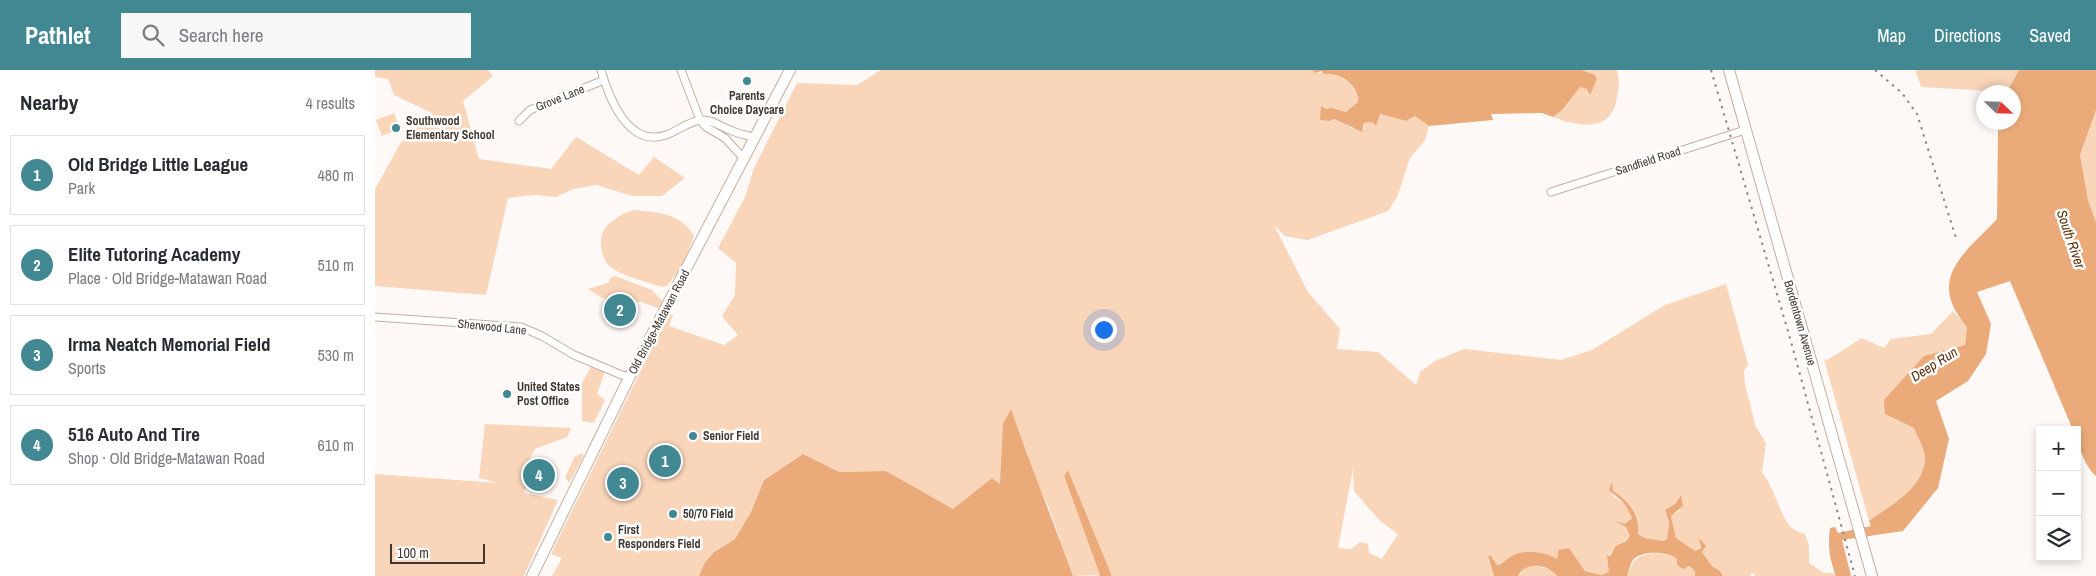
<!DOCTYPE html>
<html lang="en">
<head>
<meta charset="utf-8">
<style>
  :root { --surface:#fff; --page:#f7f7f7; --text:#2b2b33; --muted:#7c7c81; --line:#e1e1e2; --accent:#428893 }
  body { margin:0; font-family:"Archivo Narrow",sans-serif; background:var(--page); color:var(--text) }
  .controls { position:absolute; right:15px; bottom:15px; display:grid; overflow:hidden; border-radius:0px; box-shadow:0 2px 8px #0003 }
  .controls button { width:45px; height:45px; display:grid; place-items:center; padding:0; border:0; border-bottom:1px solid var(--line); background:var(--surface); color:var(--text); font:25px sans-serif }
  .compass { position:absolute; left:1601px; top:15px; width:45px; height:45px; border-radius:50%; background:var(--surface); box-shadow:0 2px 8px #0003; rotate:113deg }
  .scale { position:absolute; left:15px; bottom:12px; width:95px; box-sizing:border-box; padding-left:5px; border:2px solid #413831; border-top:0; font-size:14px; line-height:18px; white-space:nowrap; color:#413831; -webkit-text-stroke:4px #fff; paint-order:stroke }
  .you { position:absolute; left:728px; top:259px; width:18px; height:18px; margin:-12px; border:4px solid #fff; border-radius:50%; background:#1a73e8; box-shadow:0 0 0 8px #1a73e833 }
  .badge { display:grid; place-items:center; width:32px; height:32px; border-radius:50%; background:var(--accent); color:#fff; font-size:16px; font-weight:700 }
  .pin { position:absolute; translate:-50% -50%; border:2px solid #fff; box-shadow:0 1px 5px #0006 }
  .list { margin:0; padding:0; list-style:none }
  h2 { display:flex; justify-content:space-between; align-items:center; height:65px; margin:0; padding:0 20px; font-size:21px }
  h2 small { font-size:16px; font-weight:400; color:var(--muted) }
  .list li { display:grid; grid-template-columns:32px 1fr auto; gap:15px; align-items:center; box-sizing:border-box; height:80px; margin:0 10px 10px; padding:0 10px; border:1px solid var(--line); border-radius:0px }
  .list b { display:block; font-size:19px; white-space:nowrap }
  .list p { margin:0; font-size:16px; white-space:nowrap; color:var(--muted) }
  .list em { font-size:16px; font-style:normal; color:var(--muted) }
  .icon { flex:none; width:28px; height:28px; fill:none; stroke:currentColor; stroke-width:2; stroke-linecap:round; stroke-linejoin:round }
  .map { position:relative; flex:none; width:1721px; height:506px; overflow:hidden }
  header { display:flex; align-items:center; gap:30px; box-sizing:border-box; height:70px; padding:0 25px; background:var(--accent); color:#fff }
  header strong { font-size:24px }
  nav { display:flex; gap:28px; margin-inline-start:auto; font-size:18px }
  .search { width:350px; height:45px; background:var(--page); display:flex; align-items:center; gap:12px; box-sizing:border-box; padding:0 18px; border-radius:0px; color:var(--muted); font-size:19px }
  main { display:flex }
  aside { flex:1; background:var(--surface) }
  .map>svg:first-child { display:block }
  .green { fill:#f9d5ba; fill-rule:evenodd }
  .water { fill:#eaaa79 }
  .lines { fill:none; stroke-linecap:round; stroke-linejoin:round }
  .street-casing { stroke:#c5af9f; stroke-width:9 }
  .secondary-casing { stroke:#c5af9f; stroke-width:12 }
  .street { stroke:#fff; stroke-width:7 }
  .secondary { stroke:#fff; stroke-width:10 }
  .rail { stroke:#908883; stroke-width:2; stroke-dasharray:2.5 5; stroke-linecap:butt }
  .poi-dot { fill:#428893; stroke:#fff; stroke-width:2 }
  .labels { text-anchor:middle; stroke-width:5; stroke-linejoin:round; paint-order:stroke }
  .poi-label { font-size:12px; font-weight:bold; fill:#413831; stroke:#fff; text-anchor:start }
  .street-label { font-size:12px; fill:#413831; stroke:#fff }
  .water-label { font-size:14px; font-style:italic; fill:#5b310b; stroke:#fff }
</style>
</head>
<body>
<header>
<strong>Pathlet</strong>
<div class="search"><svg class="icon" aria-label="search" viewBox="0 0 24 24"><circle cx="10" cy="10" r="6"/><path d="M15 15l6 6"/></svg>Search here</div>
<nav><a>Map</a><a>Directions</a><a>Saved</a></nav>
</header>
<main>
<aside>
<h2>Nearby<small>4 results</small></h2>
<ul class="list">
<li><span class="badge">1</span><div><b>Old Bridge Little League</b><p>Park</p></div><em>480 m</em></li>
<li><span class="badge">2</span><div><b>Elite Tutoring Academy</b><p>Place · Old Bridge-Matawan Road</p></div><em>510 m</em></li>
<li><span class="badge">3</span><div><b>Irma Neatch Memorial Field</b><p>Sports</p></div><em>530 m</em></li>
<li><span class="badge">4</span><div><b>516 Auto And Tire</b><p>Shop · Old Bridge-Matawan Road</p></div><em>610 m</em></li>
</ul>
</aside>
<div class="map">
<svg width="1721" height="506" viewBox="0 0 1721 506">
  <rect width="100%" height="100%" fill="#fef9f6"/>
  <path class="green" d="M0,0H113L118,6L88,31L104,89L176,99L201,67L264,105L279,87L310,108L287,126H257L221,115L198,119L181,127L159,125L133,128L111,225L0,216V119L25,74L57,43L19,25L13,9L0,7Z
    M506,0H938L939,3C958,0 983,12 983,32L971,42L957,38L947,42L946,50L954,51L960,49L968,51L976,58L989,60V53L997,52L1000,56L1005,44L1031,51L1040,46L1054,56L1050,70L1035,88L1023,125L1013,141L933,170L910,166L899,155L933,222L965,259L962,279L1003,282L1041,315L1045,302L1060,291L1089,279L1186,290L1217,280L1290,235L1351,214L1373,294L1369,301L1370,315L1381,357L1391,373L1387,403C1398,414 1407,450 1416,457C1419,461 1426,462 1430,464L1434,475V493L1449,503H1460L1461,506H1379L1380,504L1377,503L1375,506H1348L1345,501L1337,496L1327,482L1330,476L1325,470L1326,477L1320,481L1301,468L1296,446L1305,440V426L1300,434L1290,440L1294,452L1292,469L1288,471L1270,468L1263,464C1267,445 1253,430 1238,421L1237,412L1238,426L1249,433L1257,448L1250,454L1242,452L1251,457L1255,466L1233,485L1235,502L1231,505L1210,501L1194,478L1183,480L1182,489L1160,482L1146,483L1134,488L1131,492L1122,495L1118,489L1113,487L1119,506H737L693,400L689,406L725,505L698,506L674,438L660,410L625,414L617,408L578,439L511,401L464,402L428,384L389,410L376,442L360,469L338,483L329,494L324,506H177L187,488L176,484L294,243L298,245L294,256L349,275L363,265L347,246L360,225L361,193L343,178L370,127L379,98L422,13L482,15ZM978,399L979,421L1005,451L1023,464L1007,489L994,483L993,474L985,472L976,479L963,478Z
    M1207,0H1242C1245,10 1244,17 1242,27C1237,63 1204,57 1178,47L1187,40L1205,16L1212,19L1215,24L1222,8L1220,5Z
    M1540,0H1644L1632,22L1546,17Z
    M1721,40V152L1713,130L1705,85Z
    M19,43L25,59L7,66L1,50Z
    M258,140C281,142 307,143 319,166L308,195L292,216L287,217C273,212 243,205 233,195C230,191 228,186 227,181C221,158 240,147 258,140Z
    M240,206L277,220L289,233L286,239L266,232L227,228L213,219L233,213L235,208Z
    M1578,241L1592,257L1590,275L1549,286L1510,344L1539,358C1542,366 1550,379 1550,388C1549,419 1515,435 1494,451L1449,289L1452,290L1487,268L1509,278L1516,269L1556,264Z
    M216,297L230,301L222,324L230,330L219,353L207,351V313Z
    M110,354L196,358L192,367L160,379L150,397L157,411L144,413H153L149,423L183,430L149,506H0V404L123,413L104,408Z
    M208,383V387L194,413L190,407L200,386Z
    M1281,483L1298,486L1320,501V506H1252C1260,487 1261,486 1281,483Z
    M1158,495L1177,500L1182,506H1143L1151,498Z"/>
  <path class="water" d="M938,0H1207L1220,5L1222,9L1215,25L1212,19L1205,17L1187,40L1178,47L1167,43L1116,44L1118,50L1054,56L1040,46L1031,51L1005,44L1001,56L997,52L989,53L987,62L960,49L954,51L945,50L946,36L951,39L957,38L971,42L983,32C984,15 965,2 948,4L947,1L939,3Z
    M1644,0H1721V40L1705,85L1713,130L1721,152V406C1710,397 1702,374 1702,360H1698L1635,211L1602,222L1616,254L1611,284L1593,311L1561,331L1574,369L1563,418L1528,461L1467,470L1476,506H1461C1454,486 1453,479 1455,458L1460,457L1463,463L1496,456L1494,451C1515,435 1549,419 1550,388C1550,379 1542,366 1539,358L1510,344L1509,330L1549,286L1590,275L1592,257C1551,209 1588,185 1622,149L1623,58L1624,53L1638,52V22H1632Z
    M636,339C655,395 678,450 698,506H324L329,494L338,483L360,469L376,442L389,410L428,384L464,402L511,401L578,439L617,408L625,414L628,354Z
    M693,400L737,506H723L725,505L689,406Z
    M1237,412L1238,421C1253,430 1266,445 1263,464L1270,468L1288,471L1292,469L1294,452L1290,440L1300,434L1306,425L1308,436L1296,446L1301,468L1320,481L1326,478L1324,468L1331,476L1327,482L1337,496L1345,501L1348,506H1320V501L1314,496L1308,499L1302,495V489C1293,481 1266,480 1258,490C1255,494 1254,501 1252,506H1182C1173,494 1151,491 1143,506H1119L1113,486H1116L1122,495C1129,494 1130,490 1135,487C1149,478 1169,482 1182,489L1183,480L1194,478L1210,501L1227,505L1234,502L1232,485L1235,486L1241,476L1251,471L1255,466L1251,457L1240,451L1250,454L1257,448L1249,433L1234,420Z"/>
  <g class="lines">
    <defs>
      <path id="street" d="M226,0C234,28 253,78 291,65C302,61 315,51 326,50C337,49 346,57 355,60C363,64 372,65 380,68
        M306,0L325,50L331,57L350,68L370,90
        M144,51L155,40L229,10
        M1176,122L1370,60
        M0,247L146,257L167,266L199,285L254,308"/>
      <path id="secondary" d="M1354,0L1497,506
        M157,506L254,308L415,0"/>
    </defs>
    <use href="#street" class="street-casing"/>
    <use href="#secondary" class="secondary-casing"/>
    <use href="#street" class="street"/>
    <use href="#secondary" class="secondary"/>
    <path class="rail" d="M1336,0L1415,268L1480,506
      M1500,0L1527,23L1542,44L1581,168"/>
  </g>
  <g class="poi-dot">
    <circle cx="372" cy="11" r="5"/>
    <circle cx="21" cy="58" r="5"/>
    <circle cx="132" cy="324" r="5"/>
    <circle cx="318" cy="366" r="5"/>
    <circle cx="298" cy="444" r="5"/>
    <circle cx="233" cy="467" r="5"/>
  </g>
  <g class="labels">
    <g class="poi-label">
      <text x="372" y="30" text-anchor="middle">Parents<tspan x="372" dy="14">Choice Daycare</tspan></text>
      <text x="31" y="55">Southwood<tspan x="31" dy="14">Elementary School</tspan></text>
      <text x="142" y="321">United States<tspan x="142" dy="14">Post Office</tspan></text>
      <text x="328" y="370">Senior Field</text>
      <text x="308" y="448">50/70 Field</text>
      <text x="243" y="464">First<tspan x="243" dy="14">Responders Field</tspan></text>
    </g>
    <g class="street-label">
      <text transform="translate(185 28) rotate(-22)" y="4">Grove Lane</text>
      <text transform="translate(1273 91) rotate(-18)" y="4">Sandfield Road</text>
      <text transform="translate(284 252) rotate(-62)" y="4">Old Bridge-Matawan Road</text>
      <text transform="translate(1425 253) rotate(74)" y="4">Bordentown Avenue</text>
      <text transform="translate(117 257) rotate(6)" y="4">Sherwood Lane</text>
    </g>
    <g class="water-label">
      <text transform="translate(1696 169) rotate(71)" y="5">South River</text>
      <text transform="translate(1559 294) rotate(-32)" y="5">Deep Run</text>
    </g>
  </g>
</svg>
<div class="controls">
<button>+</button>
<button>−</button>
<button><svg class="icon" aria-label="layers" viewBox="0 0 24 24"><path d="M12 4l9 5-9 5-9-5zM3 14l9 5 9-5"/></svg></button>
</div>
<svg class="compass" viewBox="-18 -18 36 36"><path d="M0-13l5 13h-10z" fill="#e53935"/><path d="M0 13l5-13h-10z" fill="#7c7c81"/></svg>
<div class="scale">100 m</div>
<div class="you"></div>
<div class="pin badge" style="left:290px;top:391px">1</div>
<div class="pin badge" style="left:245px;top:240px">2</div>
<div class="pin badge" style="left:248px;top:413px">3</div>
<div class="pin badge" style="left:164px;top:405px">4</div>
</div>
</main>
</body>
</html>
